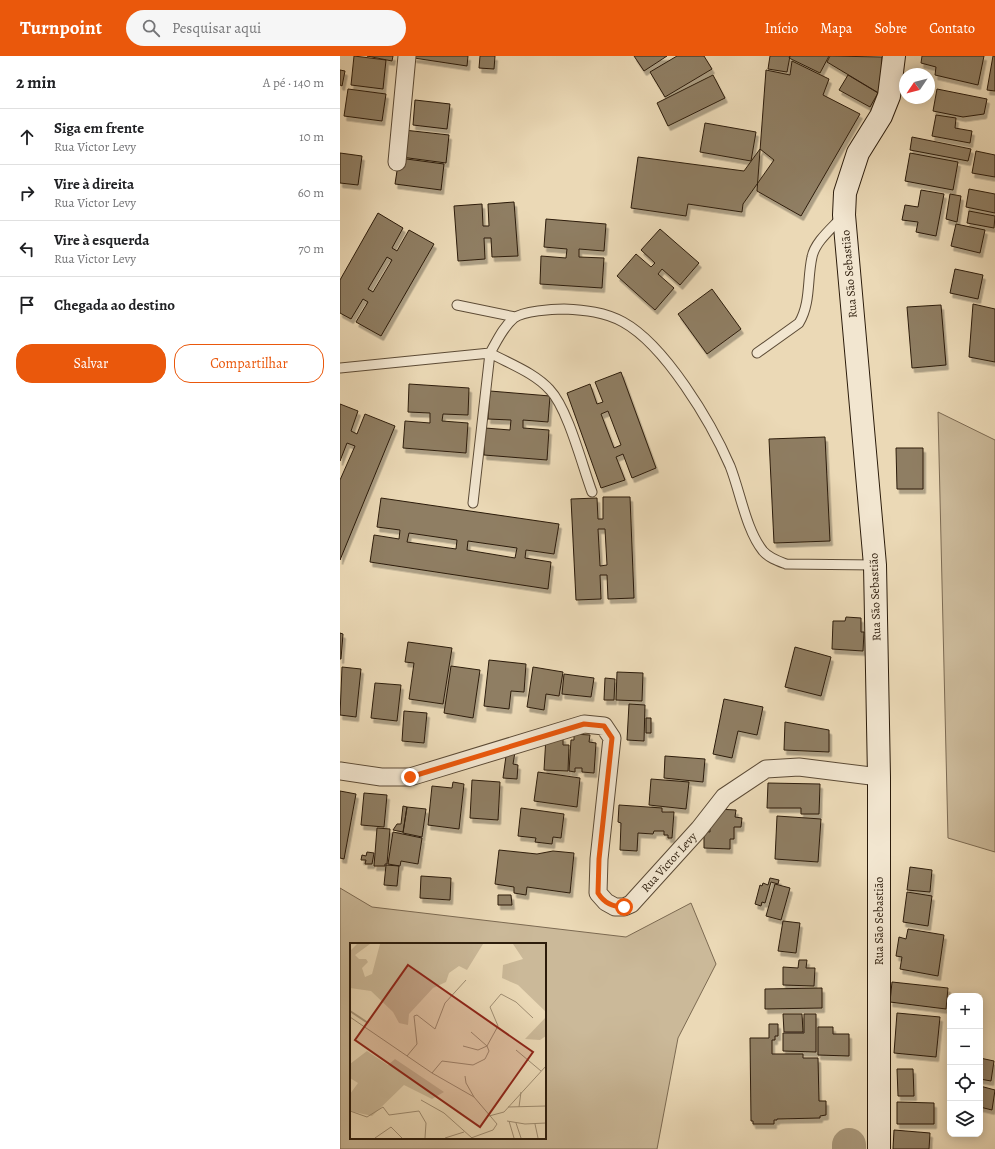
<!DOCTYPE html>
<html lang="pt">
<head>
<meta charset="utf-8">
<style>
  :root { --surface:#fff; --page:#f6f6f6; --text:#202124; --muted:#757577; --line:#e0e0e0; --accent:#ea580c }
  body { margin:0; font-family:Alegreya,serif; background:var(--page); color:var(--text) }
  .controls { position:absolute; right:12px; bottom:12px; display:grid; overflow:hidden; border-radius:8px; box-shadow:0 2px 10px #0003 }
  .controls button { width:36px; height:36px; display:grid; place-items:center; padding:0; border:0; border-bottom:1px solid var(--line); background:var(--surface); color:var(--text); font:20px sans-serif }
  .compass { position:absolute; left:559px; top:12px; width:36px; height:36px; border-radius:50%; background:var(--surface); box-shadow:0 2px 10px #0003; rotate:235deg }
  .stop { position:absolute; width:12px; height:12px; margin:-9px; border:3px solid #ea580c; border-radius:50%; background:#fff }
  .stop.end { background:#ea580c; border-color:#fff; box-shadow:0 1px 4px #0008 }
  .list { margin:0; padding:0; list-style:none }
  h2 { display:flex; justify-content:space-between; align-items:center; height:52px; margin:0; padding:0 16px; font-size:17px }
  h2 small { font-size:13px; font-weight:400; color:var(--muted) }
  .list li { display:grid; grid-template-columns:26px 1fr auto; gap:12px; align-items:center; box-sizing:border-box; height:56px; padding:0 16px; border-top:1px solid var(--line) }
  .list b { display:block; font-size:15px; white-space:nowrap }
  .list p { margin:0; font-size:13px; white-space:nowrap; color:var(--muted) }
  .list em { font-size:13px; font-style:normal; color:var(--muted) }
  .actions { display:flex; gap:8px; padding:12px 16px }
  .actions a { flex:1; padding:9px 0; border:1px solid var(--accent); border-radius:16px; text-align:center; font-size:14px; color:var(--accent) }
  .actions .main { background:var(--accent); color:#fff }
  .icon { flex:none; width:22px; height:22px; fill:none; stroke:currentColor; stroke-width:2; stroke-linecap:round; stroke-linejoin:round }
  .map { position:relative; flex:none; width:655px; height:1093px; overflow:hidden }
  header { display:flex; align-items:center; gap:24px; box-sizing:border-box; height:56px; padding:0 20px; background:var(--accent); color:#fff }
  header strong { font-size:19px }
  nav { display:flex; gap:22px; margin-inline-start:auto; font-size:14px }
  .search { width:280px; height:36px; background:var(--page); display:flex; align-items:center; gap:10px; box-sizing:border-box; padding:0 14px; border-radius:22px; color:var(--muted); font-size:15px }
  main { display:flex }
  aside { flex:1; background:var(--surface) }
  .map>svg:first-child { display:block }
  .green { fill:#cbb999; stroke:#7c6a52; fill-rule:evenodd }
  .lines { fill:none; stroke-linecap:round; stroke-linejoin:round }
  .river { stroke:#aa997c; stroke-width:34 }
  .building { fill:#8f7e64; stroke:#2c1c0b; fill-rule:evenodd; filter:url(#shadow) }
  .lane-casing { stroke:#5c4b36; stroke-width:11 }
  .street-casing { stroke:#5c4b36; stroke-width:19 }
  .secondary-casing { stroke:#2c1c0b; stroke-width:24 }
  .lane { stroke:#f2e6d0; stroke-width:9 }
  .street { stroke:#f2e6d0; stroke-width:17 }
  .secondary { stroke:#f2e6d0; stroke-width:22 }
  .route { stroke:#ea580c; stroke-width:5 }
  .labels { text-anchor:middle; stroke-width:3; stroke-linejoin:round; paint-order:stroke }
  .street-label { font-size:12px; fill:#2c1c0b; stroke:#f2e6d0 }
  .inset-river { fill:none; stroke:#aa997c; stroke-width:2 }
  .inset-road { fill:none; stroke:#9f8d72; stroke-width:1 }
  .view { fill:#8f2418; fill-opacity:0.15; stroke:#8f2418; stroke-width:2 }
  .inset-edge { fill:none; stroke:#2c1c0b; stroke-width:2 }
</style>
</head>
<body>
<header>
<strong>Turnpoint</strong>
<div class="search"><svg class="icon" aria-label="search" viewBox="0 0 24 24"><circle cx="10" cy="10" r="6"/><path d="M15 15l6 6"/></svg>Pesquisar aqui</div>
<nav><a>Início</a><a>Mapa</a><a>Sobre</a><a>Contato</a></nav>
</header>
<main>
<aside>
<h2>2 min<small>A pé · 140 m</small></h2>
<ul class="list">
<li><svg class="icon" aria-label="ahead" viewBox="0 0 24 24"><path d="M12 20V5M6 11l6-6 6 6"/></svg><div><b>Siga em frente</b><p>Rua Victor Levy</p></div><em>10 m</em></li>
<li><svg class="icon" aria-label="right" viewBox="0 0 24 24"><path d="M7 20v-9h11M14 6l5 5-5 5"/></svg><div><b>Vire à direita</b><p>Rua Victor Levy</p></div><em>60 m</em></li>
<li><svg class="icon" aria-label="left" viewBox="0 0 24 24"><path d="M17 20v-9H6M10 6l-5 5 5 5"/></svg><div><b>Vire à esquerda</b><p>Rua Victor Levy</p></div><em>70 m</em></li>
<li><svg class="icon" aria-label="arrive" viewBox="0 0 24 24"><path d="M6 21V4h12l-3 4 3 4H6"/></svg><div><b>Chegada ao destino</b></div></li>
</ul>
<div class="actions"><a class="main">Salvar</a><a>Compartilhar</a></div>
</aside>
<div class="map">
<svg width="655" height="1093" viewBox="0 0 655 1093">
  <defs>
    <filter id="shadow"><feDropShadow dx="2.5" dy="4.5" stdDeviation="0" flood-color="#0004"/></filter>
  </defs>
  <rect width="100%" height="100%" fill="#ebd9b6"/>
  <filter id="stains"><feTurbulence type="fractalNoise" baseFrequency=".005" numOctaves="4"/><feColorMatrix values="0 0 0 0 .2 0 0 0 0 .09 0 0 0 0 .02 0 0 0 .5 -.17"/></filter>
  <radialGradient id="worn" r=".72"><stop offset=".6" stop-color="#630" stop-opacity="0"/><stop offset="1" stop-color="#630" stop-opacity=".3"/></radialGradient>
  <path class="green" d="M598,356L655,384V796L608,782Z
    M0,832L32,851L286,881L351,847L376,908L338,982L317,1093H0ZM11,888H205V1082H11Z"/>
  <g class="lines">
    <path class="river" d="M509,1089V1093"/>
  </g>
  <path class="building" d="M14,0L46,4L43,33L11,29Z
    M27,0H53L52,5Z
    M74,0H128L127,10L74,2Z
    M140,0H155L154,13L139,12Z
    M294,0H327L304,15Z
    M337,0H364L372,13L325,41L310,16Z
    M430,0H450L447,16L428,13Z
    M450,0H489L480,17L449,2Z
    M490,0L542,1V39L487,6Z
    M582,0H644L638,29L595,19L596,11L581,7Z
    M653,0H655V35L647,34Z
    M452,5L489,23L483,39L520,58L461,160L417,135L426,14L450,19Z
    M0,14L5,15L2,30L0,29Z
    M373,19L385,42L328,70L317,47Z
    M508,19L538,37L530,51L499,34Z
    M8,33L46,38L42,65L4,60Z
    M597,33L647,43L644,58L623,61L593,55Z
    M75,44L110,48L107,73L73,69Z
    M596,59L616,62L615,72L632,75L630,87L592,80Z
    M365,67L416,76L411,105L360,96Z
    M64,74L109,79L106,107L61,101Z
    M572,81L631,93L628,105L570,94Z
    M420,93L434,104L403,148L402,156L348,148L346,160L291,152L298,101L404,115Z
    M636,95L655,99V121L632,117Z
    M0,97L22,100L18,129L0,127Z
    M570,97L618,106L613,134L565,125Z
    M59,102L104,108L101,134L55,128Z
    M629,133L655,138V157L626,151Z
    M581,134L604,138L596,180L576,176L578,166L562,164L565,149L578,151Z
    M610,138L621,140L617,166L606,163Z
    M174,146L178,200L152,201L151,182H144L145,203L118,205L114,150L142,148L143,170H149L148,148Z
    M629,155L655,160L654,172L627,167Z
    M38,157L63,172L52,192L57,195L69,174L94,188L41,280L16,266L28,246L23,243L11,263L0,257V224ZM47,201L52,204L33,236L28,233Z
    M206,163L266,168L264,195L239,193V201L264,202L262,232L200,228L201,200L226,202L227,193L204,191Z
    M616,168L645,174L640,197L611,190Z
    M320,173L359,207L340,229L322,213L318,218L334,232L315,254L277,220L296,198L311,211L315,207L301,194Z
    M615,213L643,219L638,243L610,237Z
    M372,233L401,273L367,298L338,258Z
    M633,248L655,253V306L629,301Z
    M601,249L606,309L572,312L567,251Z
    M281,316L316,412L292,422L283,398L276,401L285,424L261,432L227,337L250,328L257,348L263,346L255,326ZM268,355L281,389L274,392L261,358Z
    M69,328L129,332L128,359L103,358L102,365L128,367L126,397L63,392L65,365L90,367V357L68,356Z
    M150,335L210,340L208,366L183,364V372L209,374L207,404L144,399L145,372L170,374L171,364L148,363Z
    M0,348L18,355L11,375L17,378L25,358L55,370L0,504V424L15,390L7,387L0,405Z
    M485,381L490,485L434,487L429,383Z
    M556,392H583V433H557Z
    M263,441H290L294,542L268,543L267,519H260L261,543L236,544L231,443L257,442L258,463H263ZM258,473H265L267,509L260,510Z
    M41,442L219,468L214,498L186,494L185,502L211,506L208,533L30,506L34,479L59,483L60,474L37,471ZM69,477L117,484L116,493L67,486ZM128,485L177,492L175,502L127,494Z
    M506,561L521,562V576H524L523,595L492,593L493,565H505Z
    M0,577L3,578L1,603H0Z
    M68,586L112,592L103,648L69,643L74,607L65,606Z
    M455,591L491,601L481,640L445,631Z
    M149,604L186,608L184,636L171,635L169,653L144,650Z
    M111,610L140,614L133,662L104,657Z
    M2,611L21,613L16,661L0,659Z
    M193,611L223,616L219,640L206,638L204,654L187,651Z
    M277,616L303,617L302,645L276,644Z
    M224,618L254,622L251,641L222,638Z
    M265,622L275,623L274,644H264Z
    M35,627L61,629L57,665L31,662Z
    M384,643L423,651L417,679L398,675L392,702L373,698Z
    M289,648L305,649L304,685L287,684Z
    M64,655L87,657L84,687L62,685Z
    M306,662H311V677H306Z
    M445,666L489,674V696L444,694Z
    M234,678L250,679L249,686L256,687L254,717L242,716V712H235V716L229,715L231,684H234Z
    M206,681H223V689H229L228,715L204,714Z
    M175,696L173,708L178,709L177,723L163,722L166,700Z
    M325,700L365,703L363,726L324,722Z
    M198,716L240,722L237,751L194,745Z
    M311,723L349,726L346,753L309,749Z
    M132,724L160,726L158,764L130,762Z
    M113,726L124,728L119,773L88,769L92,730L112,732Z
    M428,727L480,728L479,758H461V752H427Z
    M0,735L16,738L4,803L0,802Z
    M24,737L47,739L44,771L21,769Z
    M279,749L322,752V756H334L332,782H328V779H324V775H314L313,778L298,777L297,795L280,794L281,767L278,766Z
    M63,750L67,751L63,776L53,774L57,768H61Z
    M67,751L86,753L82,781L63,777Z
    M181,752L224,758L221,782L213,781L212,788L195,786L196,782L178,780Z
    M376,753L396,754L395,761L402,762L401,771H394V783H390V793L364,792V775L370,776V766H375Z
    M437,760L481,763L478,806L435,803Z
    M37,772L50,773L47,808H45V810H34Z
    M53,776L82,782L78,808L61,805L60,810L48,808Z
    M159,794L197,798L213,795L234,797L230,837L187,831L186,839L174,837V831L155,828Z
    M27,796L34,797L32,808H25L26,804H21L22,799L26,800Z
    M46,809L59,810L57,830L44,829Z
    M570,811L592,814L590,836L567,834Z
    M81,820L111,822L110,844L80,842Z
    M430,822L439,824L438,828L431,826L425,847L422,846L421,850L415,848L420,829L422,830L423,827L428,829Z
    M435,828L450,832L441,864L426,860Z
    M567,836L592,840L588,870L563,866Z
    M158,839H171L172,849H158Z
    M443,865L460,867L456,897L438,895Z
    M568,873L604,879L598,920L560,913L562,901L556,900L559,881L566,883Z
    M459,904H467L466,912H475L474,930L443,929V911L458,912Z
    M552,926L608,932L606,953L550,946Z
    M482,932V952L425,953V933Z
    M557,957L600,961L596,1001L554,997Z
    M443,958H462L463,976H444Z
    M464,958H476V996L443,995V977H464Z
    M429,968H438V980H435V984H432V998H463V1002H478L479,1045H486V1059L480,1060V1062L437,1063V1064H434V1068H413V1065H411L410,982H429Z
    M478,971H493V978H509V1000L478,999Z
    M640,1002L654,1005L651,1025L640,1023Z
    M557,1013H573L574,1040H558Z
    M640,1030L655,1034L652,1054L640,1051Z
    M557,1046L594,1047V1068H557Z
    M554,1074L590,1077L589,1093H553Z"/>
  <g class="lines">
    <defs>
      <path id="lane" d="M117,249L175,261
        M417,297L459,267C471,247 467,223 472,201C475,186 491,173 501,162
        M0,312L150,297C157,285 163,271 174,262C183,255 213,253 224,253C245,254 265,256 283,266C325,289 371,366 390,410C400,435 406,474 423,495C429,502 438,505 446,508L535,509
        M133,447L150,297C170,308 195,317 210,334C228,353 242,409 252,436"/>
      <g id="street">
        <path d="M57,106L67,0"/>
        <path id="s1" d="M0,715L41,721H70L244,668L264,670L272,682L259,803L258,837L266,846L275,851H284L291,848L359,773L384,741L426,713L459,711L539,721"/>
      </g>
      <path id="secondary" d="M539,1093V721L535,509L504,159L505,137L518,97L541,60L549,40L554,0"/>
    </defs>
    <use href="#lane" class="lane-casing"/>
    <use href="#street" class="street-casing"/>
    <use href="#secondary" class="secondary-casing"/>
    <use href="#lane" class="lane"/>
    <use href="#street" class="street"/>
    <use href="#secondary" class="secondary"/>
  </g>
  <g class="lines">
    <path class="route" d="M70,721L244,668L264,670L272,682L259,803L258,837C264,847 272,851 284,851"/>
  </g>
  <g class="labels">
    <g class="street-label">
      <text transform="translate(509 218) rotate(-95)" y="4">Rua São Sebastião</text>
      <text transform="translate(535 541) rotate(-92)" y="4">Rua São Sebastião</text>
      <text dy="4" stroke="none"><textPath href="#s1" startOffset="538">Rua Victor Levy</textPath></text>
      <text transform="translate(539 865) rotate(-90)" y="4">Rua São Sebastião</text>
    </g>
  </g>
  <g transform="translate(10 887)">
    <rect width="196" height="196" fill="#ebd9b6"/>
    <path d="M7,1H20L5,12L9,16H16L18,19L12,25L15,34L22,31L30,1H133L117,27L109,23L99,30L96,39L83,45L59,71L58,82L49,80L43,69L21,48L0,45V8ZM163,1H196V69L168,42L152,35L153,22L173,16ZM196,74V93L190,97L175,96ZM17,108L38,122L45,116L94,149L82,156L54,142L22,173L0,168V151L8,140L0,135V121Z" fill="#cbb999"/>
    <path class="inset-river" d="M0,68L18,80"/>
    <path class="inset-road" d="M0,74L82,130L124,154L147,181M113,103L128,107L137,103L121,89M166,107L191,128M57,113L67,101L64,73L67,72L85,86L95,60L116,37M82,130L92,118L123,122L135,116L139,108L137,103L148,83L140,64L151,51L166,59L183,75M115,133L116,140L124,154M71,157L94,170L122,195M158,164L196,163M169,164L171,149M0,168L17,174L33,164L39,172L69,168L76,180L75,195M139,173L154,169L196,123M157,178L175,181L196,180M159,178L164,195M166,180L171,195M185,181L188,195M25,195L41,184L52,195M95,195L114,189M121,195L143,187L147,181"/>
    <path class="view" d="M58,22L183,109L130,184L5,97Z"/>
    <rect width="196" height="196" class="inset-edge"/>
  </g>
  <rect width="100%" height="100%" filter="url(#stains)"/>
  <rect width="100%" height="100%" fill="url(#worn)"/>
</svg>
<div class="controls">
<button>+</button>
<button>−</button>
<button><svg class="icon" aria-label="locate" viewBox="0 0 24 24"><circle cx="12" cy="12" r="6"/><path d="M12 2v4M12 18v4M2 12h4M18 12h4"/></svg></button>
<button><svg class="icon" aria-label="layers" viewBox="0 0 24 24"><path d="M12 4l9 5-9 5-9-5zM3 14l9 5 9-5"/></svg></button>
</div>
<svg class="compass" viewBox="-18 -18 36 36"><path d="M0-13l5 13h-10z" fill="#e53935"/><path d="M0 13l5-13h-10z" fill="#757577"/></svg>
<div class="stop" style="left:284px;top:851px"></div>
<div class="stop end" style="left:70px;top:721px"></div>
</div>
</main>
</body>
</html>
